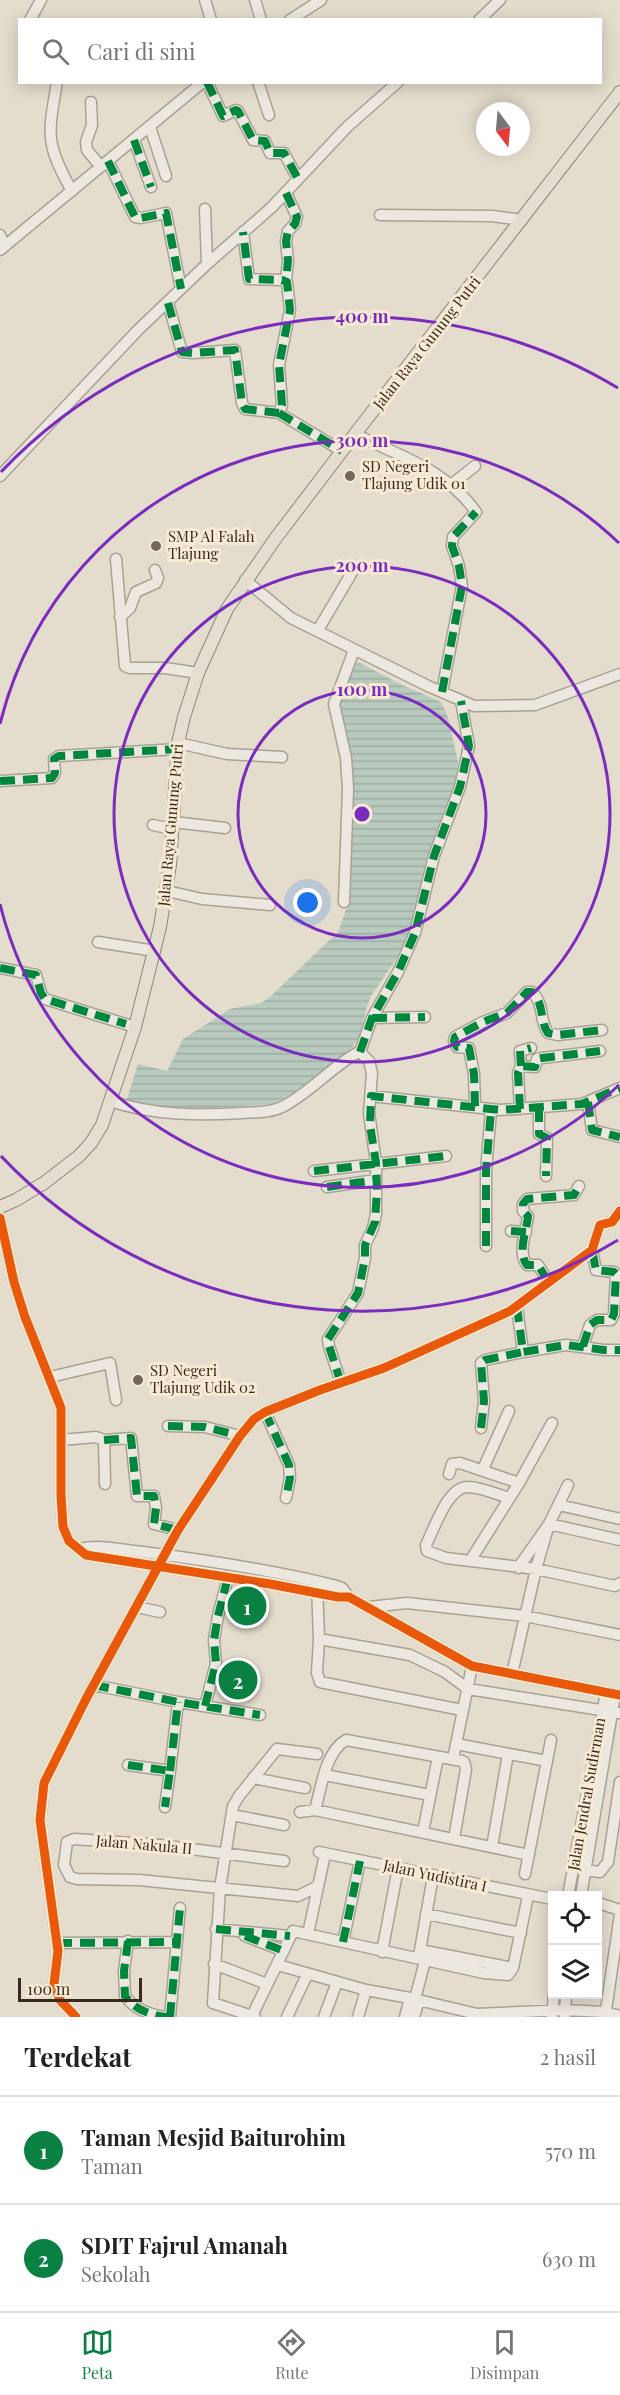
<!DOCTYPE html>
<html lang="id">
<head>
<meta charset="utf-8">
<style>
  :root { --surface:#fff; --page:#f2f2f2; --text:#222; --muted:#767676; --line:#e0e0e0; --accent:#0b8043 }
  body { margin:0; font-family:"Playfair Display",serif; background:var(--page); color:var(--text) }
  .controls { position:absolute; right:18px; bottom:18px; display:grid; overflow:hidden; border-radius:0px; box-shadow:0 3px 15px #0003 }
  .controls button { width:54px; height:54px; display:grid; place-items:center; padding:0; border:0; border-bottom:2px solid var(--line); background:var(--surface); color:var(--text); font:30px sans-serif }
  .compass { position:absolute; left:476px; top:102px; width:54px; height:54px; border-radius:50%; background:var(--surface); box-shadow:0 3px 15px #0003; rotate:164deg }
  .scale { position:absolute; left:18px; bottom:15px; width:124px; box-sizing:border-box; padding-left:6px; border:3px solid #39291e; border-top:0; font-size:16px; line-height:21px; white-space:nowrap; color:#39291e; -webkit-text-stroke:4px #f6ead3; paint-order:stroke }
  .you { position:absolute; left:308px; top:903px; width:21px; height:21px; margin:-15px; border:4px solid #fff; border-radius:50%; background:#1a73e8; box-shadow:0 0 0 9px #1a73e833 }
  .badge { display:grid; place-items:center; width:39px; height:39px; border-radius:50%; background:var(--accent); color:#fff; font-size:20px; font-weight:700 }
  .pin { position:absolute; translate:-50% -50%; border:3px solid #fff; box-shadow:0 2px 6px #0006 }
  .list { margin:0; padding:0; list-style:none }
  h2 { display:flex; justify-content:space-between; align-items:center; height:78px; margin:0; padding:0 24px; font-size:26px }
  h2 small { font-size:20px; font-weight:400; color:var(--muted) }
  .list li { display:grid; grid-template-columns:39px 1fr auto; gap:18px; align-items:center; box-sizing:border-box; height:108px; padding:0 24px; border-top:2px solid var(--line) }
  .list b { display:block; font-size:22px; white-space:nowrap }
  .list p { margin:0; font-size:20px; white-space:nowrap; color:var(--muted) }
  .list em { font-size:20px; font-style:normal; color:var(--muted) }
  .icon { flex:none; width:33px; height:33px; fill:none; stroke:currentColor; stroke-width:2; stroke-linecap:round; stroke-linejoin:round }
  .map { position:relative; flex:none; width:620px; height:2017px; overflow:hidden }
  .search { position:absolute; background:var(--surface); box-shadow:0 3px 15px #0003; left:18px; right:18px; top:18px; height:66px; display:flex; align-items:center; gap:15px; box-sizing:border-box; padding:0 21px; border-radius:0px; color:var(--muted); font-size:22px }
  .sheet { height:294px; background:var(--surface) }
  nav { display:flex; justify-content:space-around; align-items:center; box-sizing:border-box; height:84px; border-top:2px solid var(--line); background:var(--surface); font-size:16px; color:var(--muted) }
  nav a { display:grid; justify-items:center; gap:3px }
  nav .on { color:var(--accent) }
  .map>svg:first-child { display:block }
  .grass { fill:url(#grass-dots) }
  .water { fill:url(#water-rules) }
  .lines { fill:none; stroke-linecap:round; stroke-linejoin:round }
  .minor-casing { stroke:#aaa196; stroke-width:13 }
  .major-casing { stroke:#8f877d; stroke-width:14 }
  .minor { stroke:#ece8df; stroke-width:10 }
  .major { stroke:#e4ddd0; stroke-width:12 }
  .quiet { stroke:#00873e; stroke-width:8; stroke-dasharray:15 8; stroke-linecap:butt }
  .cycleway-casing { stroke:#f6ead3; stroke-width:13 }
  .cycleway { stroke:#e8590c; stroke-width:9 }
  .ring { fill:none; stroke:#7b2cbf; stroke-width:3 }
  .poi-dot { fill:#75685b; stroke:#f6ead3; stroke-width:2 }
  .labels { text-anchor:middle; stroke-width:6; stroke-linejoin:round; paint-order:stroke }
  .street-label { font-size:15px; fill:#39291e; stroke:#f6ead3 }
  .poi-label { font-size:15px; fill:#39291e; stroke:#f6ead3; text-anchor:start }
  .centre { fill:#7b2cbf; stroke:#f6ead3; stroke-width:3 }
  .ring-label { font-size:18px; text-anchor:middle; font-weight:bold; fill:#7b2cbf; stroke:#f6ead3; stroke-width:6; stroke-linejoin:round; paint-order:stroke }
</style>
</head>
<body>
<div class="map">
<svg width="620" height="2017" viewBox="0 0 620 2017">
  <defs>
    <pattern id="grass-dots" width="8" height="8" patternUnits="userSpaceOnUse" patternTransform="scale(1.5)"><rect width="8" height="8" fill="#d6d4af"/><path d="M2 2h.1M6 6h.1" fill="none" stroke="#b8b696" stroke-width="1.8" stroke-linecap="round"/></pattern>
    <pattern id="water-rules" width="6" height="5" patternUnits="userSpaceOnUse" patternTransform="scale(1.5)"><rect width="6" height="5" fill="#b8c9be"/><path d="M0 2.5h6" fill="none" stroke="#9fada3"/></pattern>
  </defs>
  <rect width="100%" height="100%" fill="#e4dccd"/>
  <path class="grass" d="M236,1589L264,1594L262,1622L228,1618Z"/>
  <path class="water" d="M360,663L402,685L441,702L448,717L458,762L455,786L425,868L412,931L405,946L371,996L366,1009L361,1034L352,1048L294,1093L273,1104L200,1109L135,1106L126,1102L138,1064L167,1071L183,1039L230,1009L261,1003L271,996L338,932L349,902L338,698L353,664Z"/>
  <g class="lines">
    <defs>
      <path id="minor" d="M205,0L211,20
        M255,0L261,20
        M30,20L41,0
        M290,20L321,0
        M479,20L500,0
        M57,82C48,135 45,143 72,191
        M207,82L223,116L236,110L238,111L253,140L265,141L270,153H284L298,179
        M258,82L269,115
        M91,102L92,125L86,142L87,150L101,167
        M150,127L166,176
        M134,140L151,187
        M108,161L135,217L141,218L166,213L181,289
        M286,193L297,217L295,224L288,231L286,241L288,261L286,280
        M205,209L207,264
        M380,215L492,216L522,220
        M0,235L5,246
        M0,250L203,82
        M168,303L182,352L193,353L235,350L242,403L245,409L279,413L282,405L279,365L290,310L287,282L282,280L249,279L243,232
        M279,413L342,451
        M355,434C399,456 446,469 476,512L453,537L452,546L459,566L462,586L442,692
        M0,476L138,330L207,264L272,207L347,127L398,82
        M451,485L475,466
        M116,559L125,666L130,668H165L198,673
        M245,580L291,618L428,686L474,706L535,705L620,674
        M120,617L130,608L136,592L156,583L158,578L155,570
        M318,630L354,569
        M178,743L227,754L282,757
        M0,781L52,778L55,773L54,759L59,756L178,749
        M173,822L225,828
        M153,825L172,829
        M167,891L202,899L270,905
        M344,902L348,789L346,758L334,704L354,650
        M98,942L155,951
        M0,968L36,975L41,993L45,999L135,1027
        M372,1018L425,1017
        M360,1052L372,1018L398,972L415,933L434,856L460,787L469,746L461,701
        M521,1066L520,1051L531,1048
        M371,1096L500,1110L582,1104L620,1088
        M110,1101C153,1115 197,1116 242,1113C255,1112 270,1113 282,1107C310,1093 330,1068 357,1053L360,1052L369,1061L372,1073L369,1113L376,1163V1214L373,1228L365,1245V1258L358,1293L328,1339L329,1346L341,1383
        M588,1102L592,1130L620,1137
        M475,1106L474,1074L469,1048L457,1047L454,1041L455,1037L483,1022L507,1013L527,992H532C545,1004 539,1021 548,1033L558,1035L602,1030
        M539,1107V1134L547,1138L546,1176
        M520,1109L518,1073L521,1066L535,1067L537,1059L542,1058L600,1051
        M314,1171L446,1156
        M327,1187L376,1180
        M0,1218L14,1282L25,1317L61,1408V1495L63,1527L69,1541L86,1555L270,1584L338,1597H349L472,1666L620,1695
        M511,1231L526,1232
        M486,1246V1171L491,1110
        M548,1281L538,1265H527C517,1252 527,1230 528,1216L523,1211V1204L527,1199L574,1195L579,1186
        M517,1307L523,1352L566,1345L604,1350H620
        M583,1346L590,1325L597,1320H611L614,1314L616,1274L614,1272L596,1270L592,1250
        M50,1377L110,1363L116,1400
        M265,1412L289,1465L290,1478L286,1498
        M168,1426L205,1427L240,1436
        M481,1428L484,1401L481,1363L485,1360L523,1352
        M61,1440L96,1437L104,1440L131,1438L137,1496H154L156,1508L154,1524L178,1530
        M104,1440L105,1484
        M483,1469L509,1411
        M449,1474L452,1464L460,1463L519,1483
        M509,1498C496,1494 481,1487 468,1487C448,1486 434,1529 426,1545L427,1551L446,1558L536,1569L615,1586L620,1583
        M559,1505L620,1519
        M79,1549C100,1544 122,1550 143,1552C206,1560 271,1570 333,1585L342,1588L349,1597
        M470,1561L519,1483L552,1423
        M518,1568L549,1524L568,1485
        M317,1586L319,1639L317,1673L320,1682L462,1710
        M137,1607L160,1612
        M369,1607L407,1603L525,1616L620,1635
        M319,1639L410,1655L445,1672L468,1689L620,1713
        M512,1674L536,1569L549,1524L620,1540
        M94,1685L178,1702L260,1715
        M205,1706L216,1663L214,1640L218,1616L228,1577
        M456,1744L547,1761
        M453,1759L472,1666
        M128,1765L170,1771L165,1807
        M170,1771L178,1702
        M325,1775L430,1795
        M253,1778L305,1788
        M315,1810C321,1789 325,1752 346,1740L462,1761L464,1762L466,1769L454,1839
        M300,1812L315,1810L529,1855
        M232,1815L284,1825
        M423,1832L438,1757
        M492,1847L508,1754
        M319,1852L552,1899
        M284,1861L160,1845L74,1839L67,1842L64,1865L70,1877L77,1879L139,1880L298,1896L318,1886
        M584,1870L600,1872L608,1862L620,1782
        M525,1874L551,1740
        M568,1896L606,1693
        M581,1896L615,1695
        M598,1903L620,1910
        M426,1914L521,1933
        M216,1929L290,1936
        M308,1934L325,1854
        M245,1936L284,1951
        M128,1941L124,1971L125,1996C135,2010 150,2015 166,2017
        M343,1942L360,1861
        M57,1943L177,1942
        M420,1950L513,1968
        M382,1952L398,1868
        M419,1956L433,1876
        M214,1964L267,1984
        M278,1965L366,1990L410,1998L477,2014L565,2010L605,2012L620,2016
        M415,1999L425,1961
        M565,2015L566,1994
        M252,2016L293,1931L484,1973L508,1975L513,1968L528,1896
        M76,2017L60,2000L54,1984L58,1951L40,1820L44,1783L86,1699L178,1530L240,1436L254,1419L265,1412L320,1390L384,1368L510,1311L592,1250L600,1225L612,1222L620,1211
        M170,2017L180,1908
        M255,2017L213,2003L220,1888L233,1806L239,1796L277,1749L317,1754
        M287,2017L307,1975
        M324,2017L337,1982
        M358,2017L366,1990
        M405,2017L410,1998
        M414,2017L419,2000
        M552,2017L554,1994
        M605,2017L620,1914"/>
      <path id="major" d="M0,1207L16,1200L44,1183L79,1156L91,1143L102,1125L135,1027L160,927L170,865L178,743L184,717L198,673L227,609L275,539L355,434L620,92"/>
    </defs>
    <use href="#minor" class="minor-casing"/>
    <use href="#major" class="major-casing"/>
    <use href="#minor" class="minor"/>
    <use href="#major" class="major"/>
    <path class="quiet" d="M207,82L223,116L236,110L238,111L253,140L265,141L270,153H284L298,179
      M134,140L151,187
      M108,161L135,217L141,218L166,213L181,289
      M286,193L297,217L295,224L288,231L286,241L288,261L286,280
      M168,303L182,352L193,353L235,350L242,403L245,409L279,413L282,405L279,365L290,310L287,282L282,280L249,279L243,232
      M279,413L342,451
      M442,692L462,586L459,566L452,546L453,537L476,512
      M0,781L52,778L55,773L54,759L59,756L178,749
      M0,968L36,975L41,993L45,999L126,1024
      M372,1018L425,1017
      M360,1052L372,1018L398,972L415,933L434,856L460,787L469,746L461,701
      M521,1066L520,1051L531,1048
      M588,1102L592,1130L620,1137
      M475,1106L474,1074L469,1048L457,1047L454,1041L455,1037L483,1022L507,1013L527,992H532C545,1004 539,1021 548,1033L558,1035L602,1030
      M539,1107V1134L547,1138L546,1176
      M520,1109L518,1073L521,1066L535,1067L537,1059L542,1058L600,1051
      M314,1171L446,1156
      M327,1187L376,1180
      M511,1231L526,1232
      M486,1246V1171L491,1110
      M548,1281L538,1265H527C517,1252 527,1230 528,1216L523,1211V1204L527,1199L574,1195L579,1186
      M517,1307L523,1352L566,1345L604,1350H620
      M583,1346L590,1325L597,1320H611L614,1314L616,1274L614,1272L596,1270L592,1250
      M341,1383L329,1346L328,1339L358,1293L365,1258V1245L375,1222L377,1190L376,1163L370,1125L371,1096L500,1110L582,1104L620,1088
      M265,1412L289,1465L290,1478L286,1498
      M168,1426L205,1427L240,1436
      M481,1428L484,1401L481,1363L485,1360L523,1352
      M104,1440L131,1438L137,1496H154L156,1508L154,1524L178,1530
      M94,1685L178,1702L260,1715
      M205,1706L216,1663L214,1640L218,1616L228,1577
      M128,1765L170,1771L165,1807
      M170,1771L178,1702
      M216,1929L290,1936
      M245,1936L284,1951
      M128,1941L124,1971L125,1996C135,2010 150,2015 166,2017
      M343,1942L360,1861
      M57,1943L177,1942
      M170,2017L180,1908"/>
    <defs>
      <path id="cycleway" d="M0,1218L14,1282L25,1317L61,1408V1495L63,1527L69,1541L86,1555L270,1584L338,1597H349L472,1666L620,1695
        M76,2017L60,2000L54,1984L58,1951L40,1820L44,1783L86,1699L178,1530L240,1436L254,1419L265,1412L320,1390L384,1368L510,1311L592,1250L600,1225L612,1222L620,1211"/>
    </defs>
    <use href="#cycleway" class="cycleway-casing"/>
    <use href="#cycleway" class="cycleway"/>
  </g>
  <g class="ring">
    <circle cx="362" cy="814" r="124"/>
    <circle cx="362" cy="814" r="248"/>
    <path d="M619 1085A373 373 0 0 1 0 904M0 724A373 373 0 0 1 619 543"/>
    <path d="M618 1240A497 497 0 0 1 1 1156M1 472A497 497 0 0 1 618 388"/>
  </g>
  <g class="poi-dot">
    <circle cx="350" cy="476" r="6"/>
    <circle cx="156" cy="546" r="6"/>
    <circle cx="138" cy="1380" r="6"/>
  </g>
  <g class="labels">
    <g class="street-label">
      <text transform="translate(427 343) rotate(-52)" y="5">Jalan Raya Gunung Putri</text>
      <text transform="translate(171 825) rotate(-85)" y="5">Jalan Raya Gunung Putri</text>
      <text transform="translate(587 1794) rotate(-80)" y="5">Jalan Jendral Sudirman</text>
      <text transform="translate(144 1845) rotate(5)" y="5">Jalan Nakula II</text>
      <text transform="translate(435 1876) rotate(12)" y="5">Jalan Yudistira I</text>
    </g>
    <g class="poi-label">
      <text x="362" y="472">SD Negeri<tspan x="362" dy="17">Tlajung Udik 01</tspan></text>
      <text x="168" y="542">SMP Al Falah<tspan x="168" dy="17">Tlajung</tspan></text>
      <text x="150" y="1376">SD Negeri<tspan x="150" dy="17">Tlajung Udik 02</tspan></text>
    </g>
  </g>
  <circle cx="362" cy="814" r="9" class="centre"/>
  <g class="ring-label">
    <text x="362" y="323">400 m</text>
    <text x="362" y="447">300 m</text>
    <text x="362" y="572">200 m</text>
    <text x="362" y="696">100 m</text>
  </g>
</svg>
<div class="controls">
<button><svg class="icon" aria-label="locate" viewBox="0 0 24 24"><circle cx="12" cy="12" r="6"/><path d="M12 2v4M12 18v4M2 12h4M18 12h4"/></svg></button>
<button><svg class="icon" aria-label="layers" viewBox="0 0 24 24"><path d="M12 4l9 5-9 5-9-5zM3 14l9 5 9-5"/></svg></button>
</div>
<svg class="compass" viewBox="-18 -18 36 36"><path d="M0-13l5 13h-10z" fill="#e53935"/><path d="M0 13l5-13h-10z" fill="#767676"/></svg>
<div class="scale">100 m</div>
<div class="you"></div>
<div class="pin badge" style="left:247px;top:1606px">1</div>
<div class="pin badge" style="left:238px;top:1680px">2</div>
<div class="search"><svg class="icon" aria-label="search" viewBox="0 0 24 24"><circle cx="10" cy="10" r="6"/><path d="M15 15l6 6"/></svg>Cari di sini</div>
</div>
<section class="sheet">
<h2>Terdekat<small>2 hasil</small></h2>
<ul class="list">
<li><span class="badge">1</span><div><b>Taman Mesjid Baiturohim</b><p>Taman</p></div><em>570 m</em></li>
<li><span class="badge">2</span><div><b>SDIT Fajrul Amanah</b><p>Sekolah</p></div><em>630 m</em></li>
</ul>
</section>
<nav>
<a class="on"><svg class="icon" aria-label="map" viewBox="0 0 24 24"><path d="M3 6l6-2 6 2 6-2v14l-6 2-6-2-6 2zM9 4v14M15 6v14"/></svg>Peta</a>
<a><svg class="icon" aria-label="directions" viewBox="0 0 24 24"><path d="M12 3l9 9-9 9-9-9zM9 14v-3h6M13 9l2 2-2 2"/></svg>Rute</a>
<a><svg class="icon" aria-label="saved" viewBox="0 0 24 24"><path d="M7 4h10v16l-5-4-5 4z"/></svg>Disimpan</a>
</nav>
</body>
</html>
